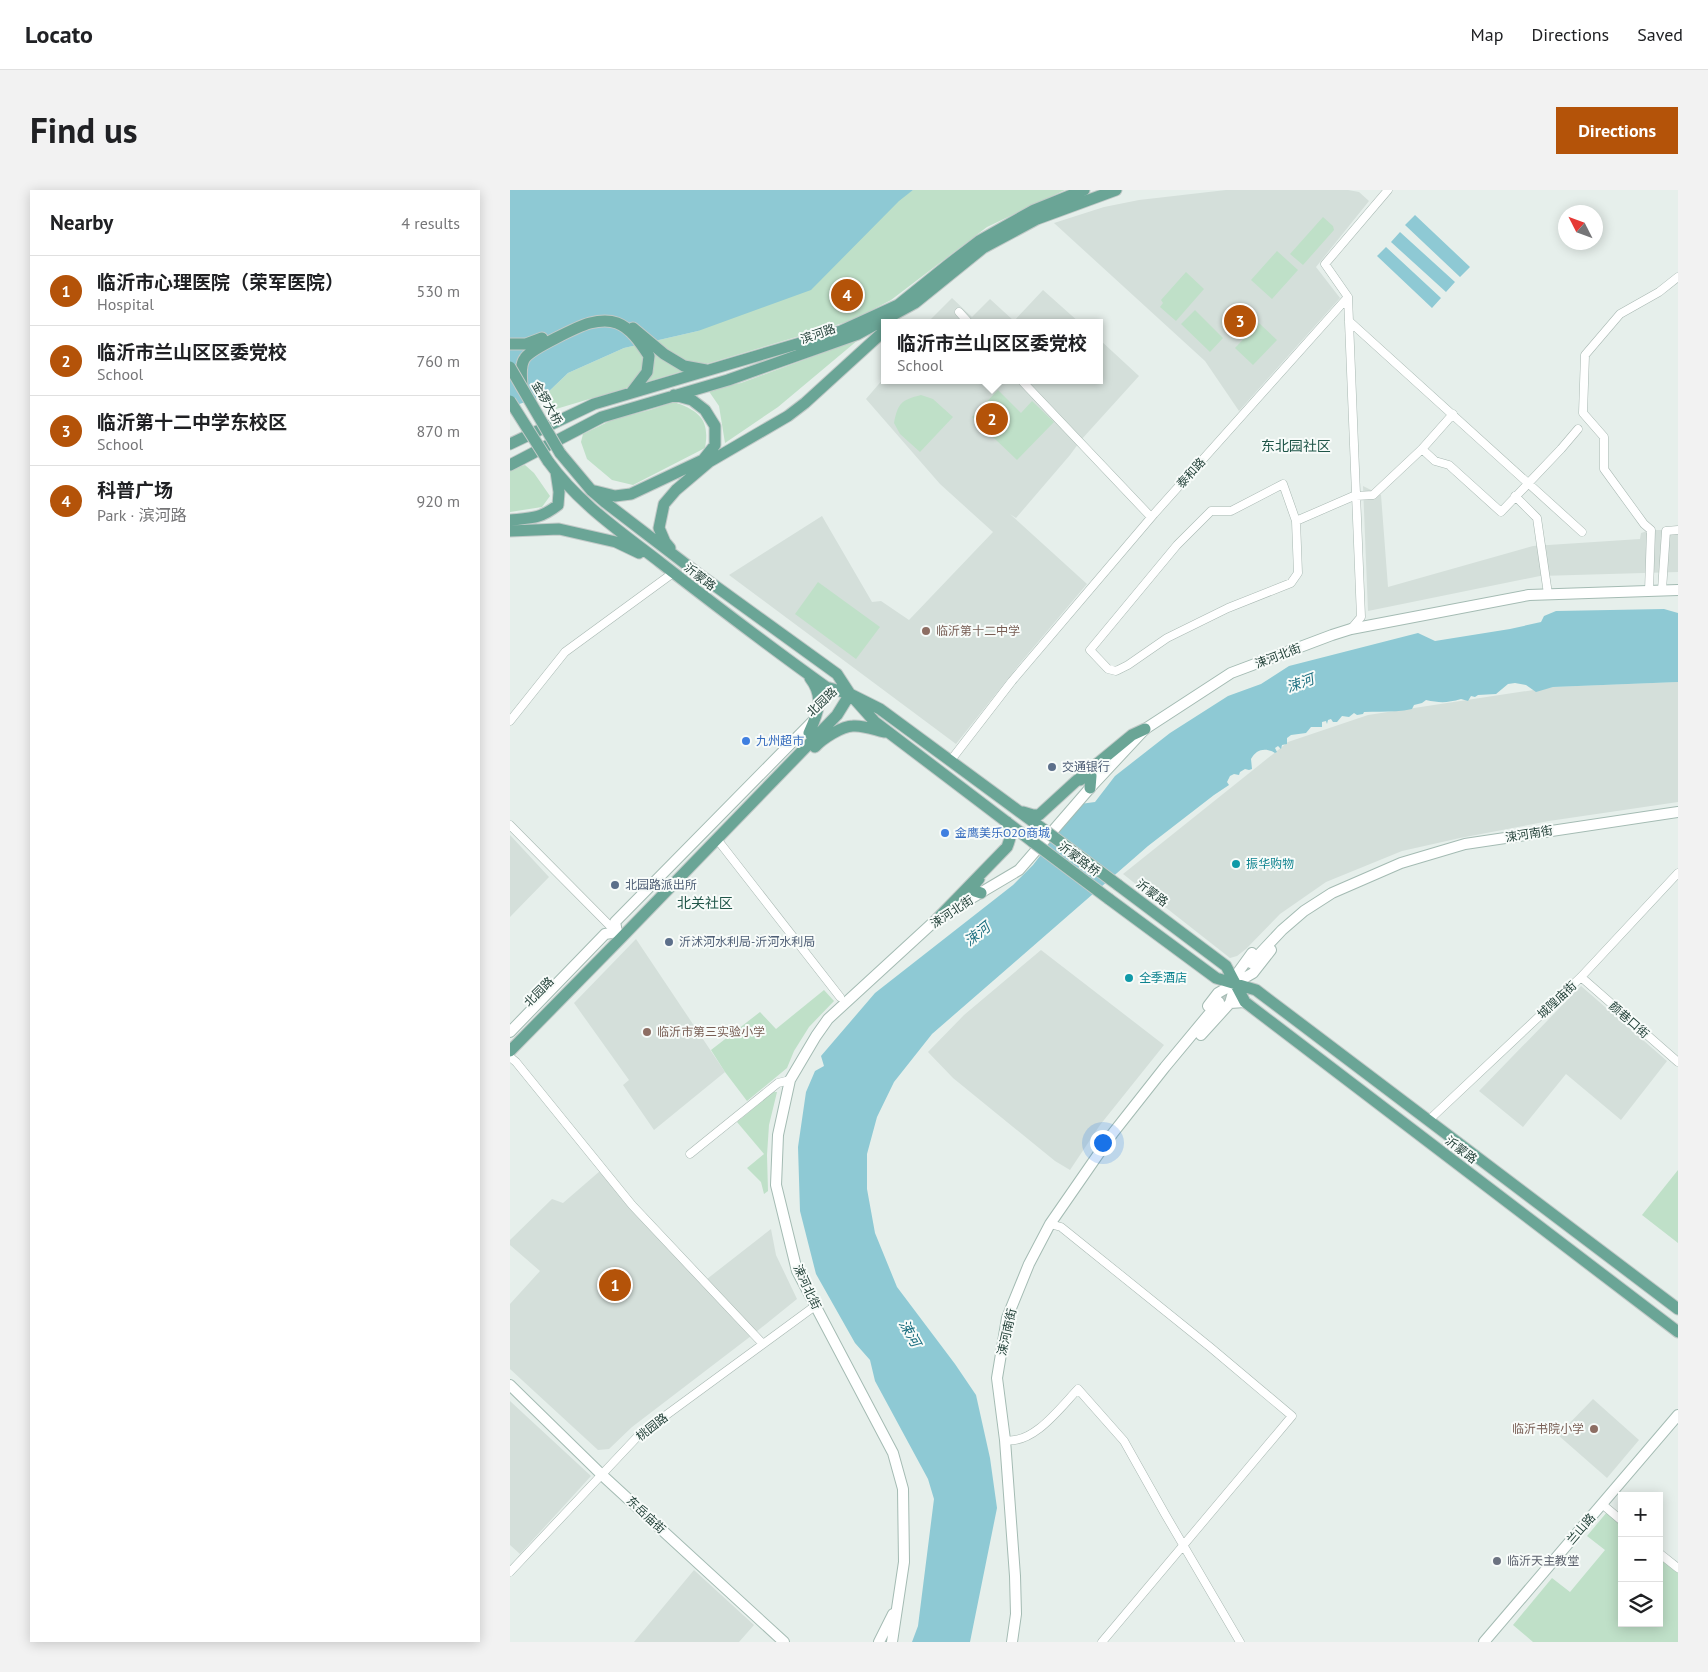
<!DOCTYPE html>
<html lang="en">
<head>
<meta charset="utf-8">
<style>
  :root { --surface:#fff; --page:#f2f2f2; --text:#202124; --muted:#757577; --line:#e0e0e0; --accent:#b45309 }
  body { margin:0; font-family:"PT Sans","Noto Sans SC",sans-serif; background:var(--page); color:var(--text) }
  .controls { position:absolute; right:15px; bottom:15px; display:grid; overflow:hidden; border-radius:0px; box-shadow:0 2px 12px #0003 }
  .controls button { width:45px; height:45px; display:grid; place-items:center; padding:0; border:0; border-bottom:1px solid var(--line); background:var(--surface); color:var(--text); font:25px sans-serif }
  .compass { position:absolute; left:1048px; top:15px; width:45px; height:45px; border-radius:50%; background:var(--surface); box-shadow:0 2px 12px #0003; rotate:312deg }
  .you { position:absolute; left:592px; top:952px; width:18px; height:18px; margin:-12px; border:4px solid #fff; border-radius:50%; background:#1a73e8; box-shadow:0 0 0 8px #1a73e833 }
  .badge { display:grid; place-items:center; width:32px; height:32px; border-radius:50%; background:var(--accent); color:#fff; font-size:16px; font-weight:700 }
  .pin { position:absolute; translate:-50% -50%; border:2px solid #fff; box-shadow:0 1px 5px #0006 }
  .popup { position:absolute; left:371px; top:129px; width:222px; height:65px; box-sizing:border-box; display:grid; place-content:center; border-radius:0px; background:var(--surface); filter:drop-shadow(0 1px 4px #0005); font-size:16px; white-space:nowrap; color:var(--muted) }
  .popup b { font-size:19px; color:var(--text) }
  .popup::after { content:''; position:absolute; left:50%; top:100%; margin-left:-10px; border:10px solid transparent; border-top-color:var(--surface) }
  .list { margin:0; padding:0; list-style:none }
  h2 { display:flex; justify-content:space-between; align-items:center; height:65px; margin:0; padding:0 20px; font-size:21px }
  h2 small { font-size:16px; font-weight:400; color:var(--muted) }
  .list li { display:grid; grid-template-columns:32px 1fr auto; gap:15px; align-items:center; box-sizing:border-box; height:70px; padding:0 20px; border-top:1px solid var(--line) }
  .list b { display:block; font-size:19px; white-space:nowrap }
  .list p { margin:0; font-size:16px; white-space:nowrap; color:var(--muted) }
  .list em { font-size:16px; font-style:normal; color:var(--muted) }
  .icon { flex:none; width:28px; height:28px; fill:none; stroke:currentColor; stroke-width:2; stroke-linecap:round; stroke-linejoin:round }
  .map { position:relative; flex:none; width:1168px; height:1452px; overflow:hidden; border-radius:0px }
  header { display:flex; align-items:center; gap:30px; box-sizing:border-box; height:70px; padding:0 25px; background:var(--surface); border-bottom:1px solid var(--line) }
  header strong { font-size:24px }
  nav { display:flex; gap:28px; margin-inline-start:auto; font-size:18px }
  .intro { display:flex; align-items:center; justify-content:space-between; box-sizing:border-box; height:120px; padding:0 30px }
  h1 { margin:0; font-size:35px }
  .button { padding:12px 22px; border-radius:0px; background:var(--accent); color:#fff; font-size:18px; font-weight:700 }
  main { display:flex; gap:30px; padding:0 30px }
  aside { flex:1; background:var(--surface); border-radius:0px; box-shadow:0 2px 12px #0003 }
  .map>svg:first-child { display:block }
  .built { fill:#d4dfda }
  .green { fill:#bfe0c8 }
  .water { fill:#8ec9d4 }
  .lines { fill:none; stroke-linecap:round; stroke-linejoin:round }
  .secondary-tunnel { stroke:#bfccc8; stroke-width:10; stroke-dasharray:10 5; stroke-linecap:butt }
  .street-casing { stroke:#a8b8b2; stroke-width:9 }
  .secondary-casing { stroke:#a4bbb3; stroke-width:12 }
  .primary-casing { stroke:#c2cac8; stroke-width:13 }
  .street { stroke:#fff; stroke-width:8 }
  .secondary { stroke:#fff; stroke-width:10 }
  .primary { stroke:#6aa596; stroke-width:11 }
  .primary-bridge-casing { stroke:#c2cac8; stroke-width:13; stroke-linecap:butt }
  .primary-bridge { stroke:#6aa596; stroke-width:11 }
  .education-dot { fill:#8d6e63; stroke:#f7fbf9; stroke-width:2 }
  .shop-dot { fill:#3f7fe0; stroke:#f7fbf9; stroke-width:2 }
  .service-dot { fill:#5c6f8a; stroke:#f7fbf9; stroke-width:2 }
  .culture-dot { fill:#0f9aa8; stroke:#f7fbf9; stroke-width:2 }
  .worship-dot { fill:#6b7280; stroke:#f7fbf9; stroke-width:2 }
  .labels { text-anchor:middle; stroke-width:4; stroke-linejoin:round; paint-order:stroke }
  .street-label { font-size:12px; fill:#24423a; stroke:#f7fbf9 }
  .education-label { font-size:12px; fill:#785e54; stroke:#f7fbf9; text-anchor:start }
  .shop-label { font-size:12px; fill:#366cbe; stroke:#f7fbf9; text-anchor:start }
  .service-label { font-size:12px; fill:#4e5e75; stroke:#f7fbf9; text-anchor:start }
  .culture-label { font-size:12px; fill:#0d838f; stroke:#f7fbf9; text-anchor:start }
  .worship-label { font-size:12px; fill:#5b616d; stroke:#f7fbf9; text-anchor:start }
  .neighbourhood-label { font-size:14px; fill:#1f5548; stroke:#f7fbf9 }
  .water-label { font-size:14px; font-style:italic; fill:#1c6f80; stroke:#f7fbf9 }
</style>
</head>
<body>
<header>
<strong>Locato</strong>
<nav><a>Map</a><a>Directions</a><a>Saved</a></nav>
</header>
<div class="intro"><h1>Find us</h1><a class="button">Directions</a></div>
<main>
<aside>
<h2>Nearby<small>4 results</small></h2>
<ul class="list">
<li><span class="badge">1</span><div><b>临沂市心理医院（荣军医院）</b><p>Hospital</p></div><em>530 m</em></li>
<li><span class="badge">2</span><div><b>临沂市兰山区区委党校</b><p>School</p></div><em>760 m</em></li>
<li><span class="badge">3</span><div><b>临沂第十二中学东校区</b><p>School</p></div><em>870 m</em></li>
<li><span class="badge">4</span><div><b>科普广场</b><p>Park · 滨河路</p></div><em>920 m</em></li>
</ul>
</aside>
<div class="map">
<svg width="1168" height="1452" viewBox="0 0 1168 1452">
  <rect width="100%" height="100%" fill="#e6efeb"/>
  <path class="built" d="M716,0H838L849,2L859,11L806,77L830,108L729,221L695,171L544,33L594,17L629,10Z
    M533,100L570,133H417L442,108L462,127L480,109L504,131Z
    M590,150L629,186L571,250L560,265L506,328L500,324L577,394L512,471L446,554L219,385L312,326L362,412L371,411L399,430L483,342L430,294L356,209L374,188V190H590Z
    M853,296L871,305L878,397L1023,356L1130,349L1131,343L1141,340H1168V382L1030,386L858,421Z
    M1168,492V612L1039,631L950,648L892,661L816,692L770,724L736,759L727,766L720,768L613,684L778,552L858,525L1043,497Z
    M0,645L39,687L0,727Z
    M126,749L215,882L144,940L113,895L119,890L64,813Z
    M531,760L654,855L590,935L560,980L545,971L443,888L418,862L454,825Z
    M1071,796L1157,871L1111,930L1056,884L1013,937L969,901Z
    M90,981L241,1146L122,1237L99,1259L88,1260L0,1179V1114L30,1081L0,1055V1050L42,1009L53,1013Z
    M261,1039L266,1065L287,1109L246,1142L197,1089Z
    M1083,1209L1129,1250L1097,1288L1048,1245Z
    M0,1211L81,1286L10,1364L0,1355Z
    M184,1380L244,1435L229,1452H124Z"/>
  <path class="green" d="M403,0H555L477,37L381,110L343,130L46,219L34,206L58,183L114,158L188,141Z
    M813,27L823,36L824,40L793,75L780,64Z
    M767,61L788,80L762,109L741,90Z
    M676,82L694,99L666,131L650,117L653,113L651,110Z
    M685,120L713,148L700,162L671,134Z
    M749,133L767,150L743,175L725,158Z
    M348,150L268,217L215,253L209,216L198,200L231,193Z
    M488,200L511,223L522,211L544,232L507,270L462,227Z
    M411,205L423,209L443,227L410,262L390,244L384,233C388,213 391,210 411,205Z
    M164,212C190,221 200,230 195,258L123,295L102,290L77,269L71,252L73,244L104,229L140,220Z
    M15,275L24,283L40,306L32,317L0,322V279Z
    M308,392L370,437L346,469L285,424Z
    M314,800L324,811L299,837L284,861L277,878L237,911L215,882L201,860L250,822L266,839Z
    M263,902H267L259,935L257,965L258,1001L254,1004L251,992L237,978L254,964L227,932Z
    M1168,980V1053L1132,1025Z
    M1097,1322L1112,1334V1433H1149V1367L1168,1383V1452H1023L1003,1435L1042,1388L1060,1402L1095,1360L1077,1346Z"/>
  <path class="water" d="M0,0H403L389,11L301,100L188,141L114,158L58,183L34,206L0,217Z
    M905,25L960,77L950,87L895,35Z
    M890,42L945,92L936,102L881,52Z
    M876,57L931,108L922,118L867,66Z
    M1154,419L1168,423V492L1043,497L1026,502L1016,495L1005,493L998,494L986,504L968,505L965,507L961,506L958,511L951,509C937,513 930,513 916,510L912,513L904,515L902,519C886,523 870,521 854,522L853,524L847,525L844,523L839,527L832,526L827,532H823L821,529L818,530L817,534L816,531L812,532V537H801L796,543L781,545L777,548V554L772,555L771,559L768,556L765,558L767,562L765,563C756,557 746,559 741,569L742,579L739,580L735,579L730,582L729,585L724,584L720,586L717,592L719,595L704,605L638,656L422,844L384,892L367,927L357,964V999L365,1043L387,1097L445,1174L466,1205L480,1268L487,1318L460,1452H402L408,1436L424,1309L418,1289L365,1191L360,1170L345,1153L306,1084L290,1021L288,957L296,902L305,881L314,876L311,866L365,803L503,695L523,675L570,614L585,612L605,586L660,543L718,506L751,494L779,476L908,443L925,451L1000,439L1031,432L1034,426L1046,421Z"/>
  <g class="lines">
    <path class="secondary-tunnel" d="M709,812L724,794"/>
    <defs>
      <path id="street" d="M838,107L851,427L841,439
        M449,122L459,133
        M839,131L1072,342
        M511,190L641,327
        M912,259L925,271L939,275L991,322L1051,259L1068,239
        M773,294L786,331L788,383L781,393L718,418L657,448L618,475L606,481L598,479L580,460L667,355L701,321H721Z
        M846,306L863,305L912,259L943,224
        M1005,306L1027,328L1038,404
        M786,331L846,305
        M1152,400L1156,341L1168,340
        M1139,401L1141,340L1134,334L1094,279V247L1073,223L1075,165L1110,124L1149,102L1168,87
        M0,531L55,462L163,383
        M441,570L502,491L644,324L838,107L815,74L878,0
        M0,635L107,743
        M210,653L330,807
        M1071,787L1168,872
        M0,867L6,872L122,1015L253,1154
        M919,930L1071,787L1168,683
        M180,964L268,893L280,890
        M540,1034L551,1037L700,1157L782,1226L592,1452
        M495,1250C523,1255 550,1218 568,1199L614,1251L655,1324L730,1452
        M1092,1314L1112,1331
        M1149,1363L1168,1378
        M0,1382L129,1245L305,1116"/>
      <path id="secondary" d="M741,773L772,740L794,721L822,703L891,673L955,654L1168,622
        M720,813L729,781L742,763
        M698,816L708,803L743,783L761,760
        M0,842L95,744L107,742L105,732L303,531
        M691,845L720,813L735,812
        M0,1195L92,1285L274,1452
        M369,1452L383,1424
        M382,1452L394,1372L393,1299L383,1263L287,1081L266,995L268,945L280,890L306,846L318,829L428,728L509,680L580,598L635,539L721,483L822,445L841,439L1019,405L1168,400
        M502,1452L506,1424L505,1386L495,1250L487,1188L497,1128L519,1074L540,1034L603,943L655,877L709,812
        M974,1452L1168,1225"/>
      <path id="primary" d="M123,138L154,164L174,176L196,180
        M0,154H16L32,148
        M12,198C12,189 9,176 15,168C21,159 69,136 80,133C88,131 99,130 107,133C121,138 131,154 139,166L137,182L121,203
        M0,254L84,214L331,141L388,115L439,74L469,51L524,20L574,0
        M50,263L81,300L96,313L186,382L327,484L340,504L365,532L523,652
        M38,271C68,313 111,342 151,373C205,415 260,457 316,497L340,504L370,519L533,639
        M0,275L92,227L218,190L348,144L405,113L473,58L527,29L606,0
        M85,301L105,306L121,304L193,270L205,255V236L195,220L182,210L164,205
        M0,330C22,328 30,329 48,315L49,302L46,282
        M0,341L49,339L106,352L129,363
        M160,358L155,352L149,338L154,314L166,300L199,272L278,226L295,213L374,141
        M299,543C308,523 315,507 300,488
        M305,557C312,549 332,536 343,536C353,535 365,540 374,542
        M570,590L577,585L581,586L580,598
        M513,622L523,625H529L565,592L622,545L635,539
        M469,689C465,693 463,696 465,701L471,703
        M608,695L716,776L735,812L1168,1142
        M599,709L706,788L746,800L1168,1119
        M428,728L497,657C501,647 502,642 497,632
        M0,861L112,747L327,525L340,504"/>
    </defs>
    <use href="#street" class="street-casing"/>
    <use href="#secondary" class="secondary-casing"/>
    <use href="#primary" class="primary-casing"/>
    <use href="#street" class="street"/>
    <use href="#secondary" class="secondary"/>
    <use href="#primary" class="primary"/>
    <defs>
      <path id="primary-bridge" d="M0,177L50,263
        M0,211L38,271
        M533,639L608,695
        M523,652L599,709"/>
    </defs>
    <use href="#primary-bridge" class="primary-bridge-casing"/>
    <use href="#primary-bridge" class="primary-bridge"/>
  </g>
  <g class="education-dot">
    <circle cx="416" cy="441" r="5"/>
    <circle cx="137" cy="842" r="5"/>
    <circle cx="1084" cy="1239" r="5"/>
  </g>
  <g class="shop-dot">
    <circle cx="236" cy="551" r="5"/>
    <circle cx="435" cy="643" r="5"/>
  </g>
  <g class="service-dot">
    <circle cx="542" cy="577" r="5"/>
    <circle cx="105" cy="695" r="5"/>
    <circle cx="159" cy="752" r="5"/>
  </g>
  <g class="culture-dot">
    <circle cx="726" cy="674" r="5"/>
    <circle cx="619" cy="788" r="5"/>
  </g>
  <circle class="worship-dot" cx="987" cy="1371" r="5"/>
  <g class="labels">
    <g class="street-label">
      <text transform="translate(308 144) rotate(-19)" y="4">滨河路</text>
      <text transform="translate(37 213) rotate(60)" y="4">金锣大桥</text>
      <text transform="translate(681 283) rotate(-48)" y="4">泰和路</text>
      <text transform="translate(190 387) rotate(38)" y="4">沂蒙路</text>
      <text transform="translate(768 466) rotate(-21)" y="4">涑河北街</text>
      <text transform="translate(312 512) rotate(-43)" y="4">北园路</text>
      <text transform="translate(1019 644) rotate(-9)" y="4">涑河南街</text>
      <text transform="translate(569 669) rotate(37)" y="4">沂蒙路桥</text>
      <text transform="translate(642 703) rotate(37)" y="4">沂蒙路</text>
      <text transform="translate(442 722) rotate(-33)" y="4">涑河北街</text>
      <text transform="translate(29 802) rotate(-45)" y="4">北园路</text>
      <text transform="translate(1047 810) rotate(-43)" y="4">城隍庙街</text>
      <text transform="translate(1119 830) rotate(41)" y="4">颜巷口街</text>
      <text transform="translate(951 960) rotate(37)" y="4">沂蒙路</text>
      <text transform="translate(297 1097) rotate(65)" y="4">涑河北街</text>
      <text transform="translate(497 1142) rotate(-77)" y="4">涑河南街</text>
      <text transform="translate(142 1237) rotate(-38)" y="4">桃园路</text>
      <text transform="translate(136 1325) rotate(43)" y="4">东岳庙街</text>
      <text transform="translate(1071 1339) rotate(-49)" y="4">兰山路</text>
    </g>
    <g class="education-label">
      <text x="426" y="445">临沂第十二中学</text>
      <text x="147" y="846">临沂市第三实验小学</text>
      <text x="1074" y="1243" text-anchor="end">临沂书院小学</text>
    </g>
    <g class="shop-label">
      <text x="246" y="555">九州超市</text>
      <text x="445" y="647">金鹰美乐O2O商城</text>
    </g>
    <g class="service-label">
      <text x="552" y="581">交通银行</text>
      <text x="115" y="699">北园路派出所</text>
      <text x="169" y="756">沂沭河水利局-沂河水利局</text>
    </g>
    <g class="culture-label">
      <text x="736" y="678">振华购物</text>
      <text x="629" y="792">全季酒店</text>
    </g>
    <g class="worship-label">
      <text x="997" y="1375">临沂天主教堂</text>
    </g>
    <g class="neighbourhood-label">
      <text x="786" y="261">东北园社区</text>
      <text x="195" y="718">北关社区</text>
    </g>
    <g class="water-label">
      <text transform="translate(790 493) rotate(-20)" y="5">涑河</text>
      <text transform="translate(467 744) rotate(-39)" y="5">涑河</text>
      <text transform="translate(400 1143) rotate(61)" y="5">涑河</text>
    </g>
  </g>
</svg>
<div class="controls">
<button>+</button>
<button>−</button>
<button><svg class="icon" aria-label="layers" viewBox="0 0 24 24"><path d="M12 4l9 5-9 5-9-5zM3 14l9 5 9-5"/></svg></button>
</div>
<svg class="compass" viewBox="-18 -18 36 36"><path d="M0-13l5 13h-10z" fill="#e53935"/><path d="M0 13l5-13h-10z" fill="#757577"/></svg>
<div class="you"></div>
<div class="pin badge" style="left:105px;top:1095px">1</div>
<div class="pin badge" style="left:482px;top:229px">2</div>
<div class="popup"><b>临沂市兰山区区委党校</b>School</div>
<div class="pin badge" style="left:730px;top:131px">3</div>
<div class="pin badge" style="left:337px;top:105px">4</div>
</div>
</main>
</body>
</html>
